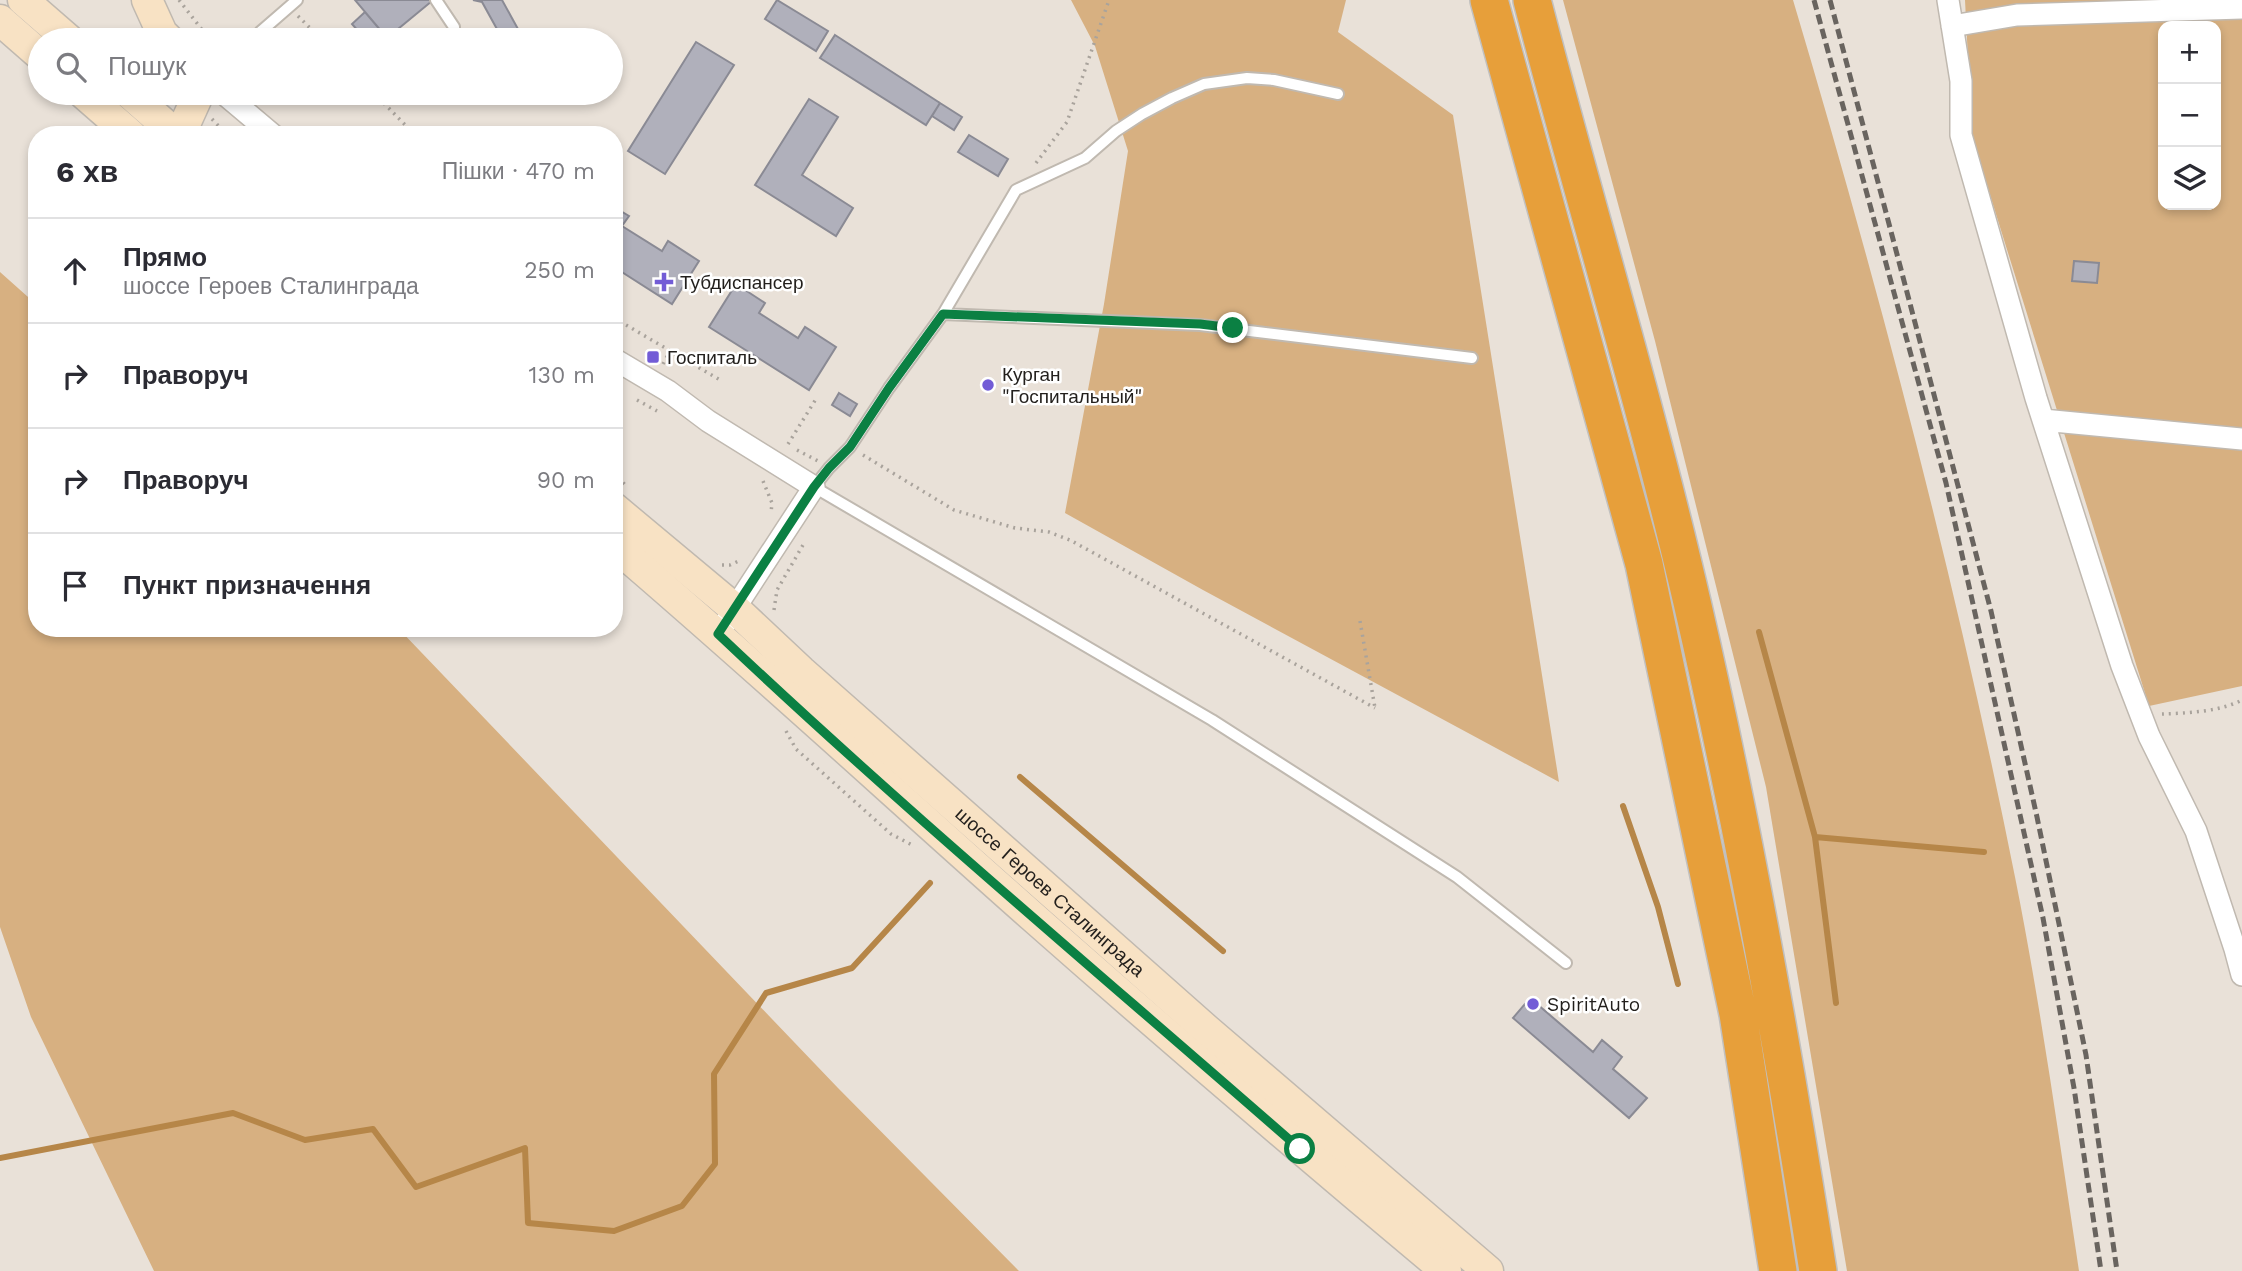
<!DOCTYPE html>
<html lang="uk">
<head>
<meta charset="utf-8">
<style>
  :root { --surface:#fff; --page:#f2f2f3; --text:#2b2b33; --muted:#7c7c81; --line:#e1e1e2 }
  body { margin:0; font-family:"Work Sans",sans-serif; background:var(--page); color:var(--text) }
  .controls { position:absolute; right:21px; top:21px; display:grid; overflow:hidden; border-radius:14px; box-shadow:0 4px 10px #0003 }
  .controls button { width:63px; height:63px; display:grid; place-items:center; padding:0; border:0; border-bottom:2px solid var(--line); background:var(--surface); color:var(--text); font:35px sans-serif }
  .stop { position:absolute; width:21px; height:21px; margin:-16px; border:5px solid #0b8043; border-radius:50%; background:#fff }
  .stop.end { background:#0b8043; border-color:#fff; box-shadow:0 2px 7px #0008 }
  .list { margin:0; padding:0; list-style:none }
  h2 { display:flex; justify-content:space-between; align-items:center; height:91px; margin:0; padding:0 28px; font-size:30px }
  h2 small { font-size:23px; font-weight:400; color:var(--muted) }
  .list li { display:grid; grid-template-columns:46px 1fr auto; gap:21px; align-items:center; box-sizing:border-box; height:105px; padding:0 28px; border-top:2px solid var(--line) }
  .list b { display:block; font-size:26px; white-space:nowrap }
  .list p { margin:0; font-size:23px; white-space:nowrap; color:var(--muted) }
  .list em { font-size:23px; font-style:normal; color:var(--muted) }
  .icon { flex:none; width:38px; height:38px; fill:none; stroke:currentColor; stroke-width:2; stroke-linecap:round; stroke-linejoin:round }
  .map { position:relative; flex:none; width:2242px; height:1271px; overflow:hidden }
  .search { position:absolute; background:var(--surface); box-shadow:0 4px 10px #0003; left:28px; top:28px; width:595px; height:77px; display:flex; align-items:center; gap:18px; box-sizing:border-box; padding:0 24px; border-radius:38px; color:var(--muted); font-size:26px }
  .panel { position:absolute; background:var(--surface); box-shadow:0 4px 10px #0003; left:28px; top:126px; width:595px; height:511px; border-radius:28px }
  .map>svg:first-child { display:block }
  .green { fill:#d7b081; fill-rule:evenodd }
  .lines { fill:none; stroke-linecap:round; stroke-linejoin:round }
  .stream { stroke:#b68648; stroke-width:6 }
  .building { fill:#b0b0bb; stroke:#8a8a94; stroke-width:2 }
  .lane-casing { stroke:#c0b9b0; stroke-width:14 }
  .street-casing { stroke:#c0b9b0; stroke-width:24 }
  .secondary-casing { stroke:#c0b9b0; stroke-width:33 }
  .highway-casing { stroke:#c1c0bf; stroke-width:40 }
  .path { stroke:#a9a39c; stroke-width:3.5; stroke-dasharray:2 5; stroke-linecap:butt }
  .lane { stroke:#fff; stroke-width:10 }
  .street { stroke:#fff; stroke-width:21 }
  .secondary { stroke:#f8e2c4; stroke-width:30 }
  .highway { stroke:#e79f3a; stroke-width:37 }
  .rail { stroke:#69645f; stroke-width:5; stroke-dasharray:10 5; stroke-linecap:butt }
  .route { stroke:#0b8043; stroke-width:9 }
  .poi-dot { fill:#725cd6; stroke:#fff; stroke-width:2.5 }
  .labels { text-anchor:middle; stroke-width:5; stroke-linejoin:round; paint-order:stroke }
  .poi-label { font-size:19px; fill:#221f1c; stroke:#fff; text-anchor:start }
  .street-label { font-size:19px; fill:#221f1c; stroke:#fff }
</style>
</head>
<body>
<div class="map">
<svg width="2242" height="1271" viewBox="0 0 2242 1271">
  <rect width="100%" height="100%" fill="#e9e1d8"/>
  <path class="green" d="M1071,0H1346L1338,32L1453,115L1559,782L1203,590L1065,513L1104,304L1128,151L1095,46Z
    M1563,0H1793C1879,289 1956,581 2015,877C2041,1007 2059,1139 2079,1271H1847L1766,787L1655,341Z
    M1965,0H2242V686L2149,706L1972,137ZM2163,26H2216V205H2163Z
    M0,272L37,305V628H398L838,1088L1019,1271H154L31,1017L0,927Z"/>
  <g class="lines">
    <path class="stream" d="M1759,632L1815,837L1836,1003
      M1020,777L1223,951
      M1623,806L1658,907L1678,984
      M1815,837L1984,852
      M0,1158L233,1113L305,1140L373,1129L416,1187L525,1148L528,1223L614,1231L682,1206L715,1164L714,1074L766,993L852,968L930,883"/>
  </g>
  <path class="building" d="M355,0H431L432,1L387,38Z
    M473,0H502L524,40H503L482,2Z
    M777,0L828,31L816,51L765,19Z
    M365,12L387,38L385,40H366L352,24Z
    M835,35L940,103L926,125L820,58Z
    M696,42L734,65L665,174L628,151Z
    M412,93H462L417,98Z
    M809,99L838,117L802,175L853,208L836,236L755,185Z
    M940,103L962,117L954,130L932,116Z
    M969,135L1008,159L998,176L958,152Z
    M614,207L629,216L622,226L662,251L668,241L699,261L672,304L614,267Z
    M2074,261L2099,263L2097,283L2072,281Z
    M736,284L765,303L759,313L798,338L805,327L836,347L809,390L709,327Z
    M839,393L857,404L850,416L832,405Z
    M1530,998L1593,1052L1602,1040L1622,1057L1613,1069L1647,1098L1629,1118L1513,1018Z"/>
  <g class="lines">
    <defs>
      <path id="lane" d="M436,0L454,27
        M251,40L297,0
        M1338,94L1274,80L1247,78L1204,84L1172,98L1142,114L1116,131L1085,158L1016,190L943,314L889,388L850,447L829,468L814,487L1212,720L1457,877L1566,963
        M943,314L1200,325L1472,358"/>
      <path id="street" d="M1948,0L1961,81V135L2036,398L2122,666L2149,736L2196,831L2235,949L2242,975
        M1952,26L2017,15L2242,8
        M223,93L273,135
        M614,359L668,391L708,421L814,487L718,634
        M2043,420L2242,439"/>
      <g id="secondary">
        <path d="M23,0L69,40"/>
        <path d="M147,0L162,33L169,40"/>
        <path d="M0,20L40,55"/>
        <path d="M83,93L131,135"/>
        <path d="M129,93L177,135"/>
        <path d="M180,135L199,93"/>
        <path id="s1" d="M614,508L735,609L801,671L1207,1030L1488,1271"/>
        <path d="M614,545C756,666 893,793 1033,917C1169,1037 1307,1155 1446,1271"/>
      </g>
      <path id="highway" d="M1489,0L1644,564L1738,1014L1778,1271
        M1532,0C1584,201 1645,399 1692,602C1743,823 1783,1046 1818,1271"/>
    </defs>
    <use href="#lane" class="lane-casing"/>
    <use href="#street" class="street-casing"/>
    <use href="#secondary" class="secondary-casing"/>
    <use href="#highway" class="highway-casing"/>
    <path class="path" d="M179,0L210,40
      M298,16L322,40
      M374,93L415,135
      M212,119L227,135
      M1036,163L1067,122L1109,0
      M614,318L722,381
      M663,364L670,351
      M637,400L657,411
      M788,444L816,399
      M797,450L818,461
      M863,455L954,510L1015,528L1049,532L1070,540L1375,708
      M614,472L626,486
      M763,481L772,503L771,513
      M722,565H730L741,560
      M774,610L777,590L803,545
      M1360,621L1375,708
      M2162,714C2187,713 2219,712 2242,700
      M786,731L796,749L891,834L914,846"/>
    <use href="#lane" class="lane"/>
    <use href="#street" class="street"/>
    <use href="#secondary" class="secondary"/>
    <use href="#highway" class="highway"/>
    <path class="rail" d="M1814,0L1946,483L2043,918L2074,1088L2101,1271
      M1830,0L1991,611L2037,817L2086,1055L2117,1271"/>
  </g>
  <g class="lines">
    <path class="route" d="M1233,328L1200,324L943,314L889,388L850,447L829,468L814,487L718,634C906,812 1105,978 1300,1149"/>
  </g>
  <g class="poi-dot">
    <path d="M660.5 271.5h7v7h7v7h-7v7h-7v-7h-7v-7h7z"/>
    <rect x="646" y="350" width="14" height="14" rx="3.5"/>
    <circle cx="988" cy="385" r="7"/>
    <circle cx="1533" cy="1004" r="7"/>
  </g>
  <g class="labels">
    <g class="poi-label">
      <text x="680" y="289">Тубдиспансер</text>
      <text x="667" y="364">Госпиталь</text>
      <text x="1002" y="381">Курган<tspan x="1002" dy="22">"Госпитальный"</tspan></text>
      <text x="1547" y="1011">SpiritAuto</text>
    </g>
    <g class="street-label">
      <text dy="7" stroke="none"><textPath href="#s1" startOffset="581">шоссе Героев Сталинграда</textPath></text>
    </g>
  </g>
</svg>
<div class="controls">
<button>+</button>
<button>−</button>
<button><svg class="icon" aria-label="layers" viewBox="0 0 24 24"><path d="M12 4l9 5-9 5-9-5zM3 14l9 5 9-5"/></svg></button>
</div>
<div class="stop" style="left:1300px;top:1149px"></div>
<div class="stop end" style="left:1233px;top:328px"></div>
<div class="search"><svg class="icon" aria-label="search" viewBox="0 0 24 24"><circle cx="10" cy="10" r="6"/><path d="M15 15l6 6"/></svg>Пошук</div>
<section class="panel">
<h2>6 хв<small>Пішки · 470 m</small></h2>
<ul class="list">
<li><svg class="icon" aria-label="ahead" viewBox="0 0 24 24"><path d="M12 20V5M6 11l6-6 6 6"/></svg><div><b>Прямо</b><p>шоссе Героев Сталинграда</p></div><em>250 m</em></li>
<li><svg class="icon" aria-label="right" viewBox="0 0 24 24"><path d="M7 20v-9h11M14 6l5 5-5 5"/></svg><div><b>Праворуч</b></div><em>130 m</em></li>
<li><svg class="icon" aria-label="right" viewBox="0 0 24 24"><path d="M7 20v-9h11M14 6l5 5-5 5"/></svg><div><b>Праворуч</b></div><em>90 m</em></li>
<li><svg class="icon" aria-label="arrive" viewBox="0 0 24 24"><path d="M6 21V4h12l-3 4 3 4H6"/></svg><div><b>Пункт призначення</b></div></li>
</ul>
</section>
</div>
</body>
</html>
